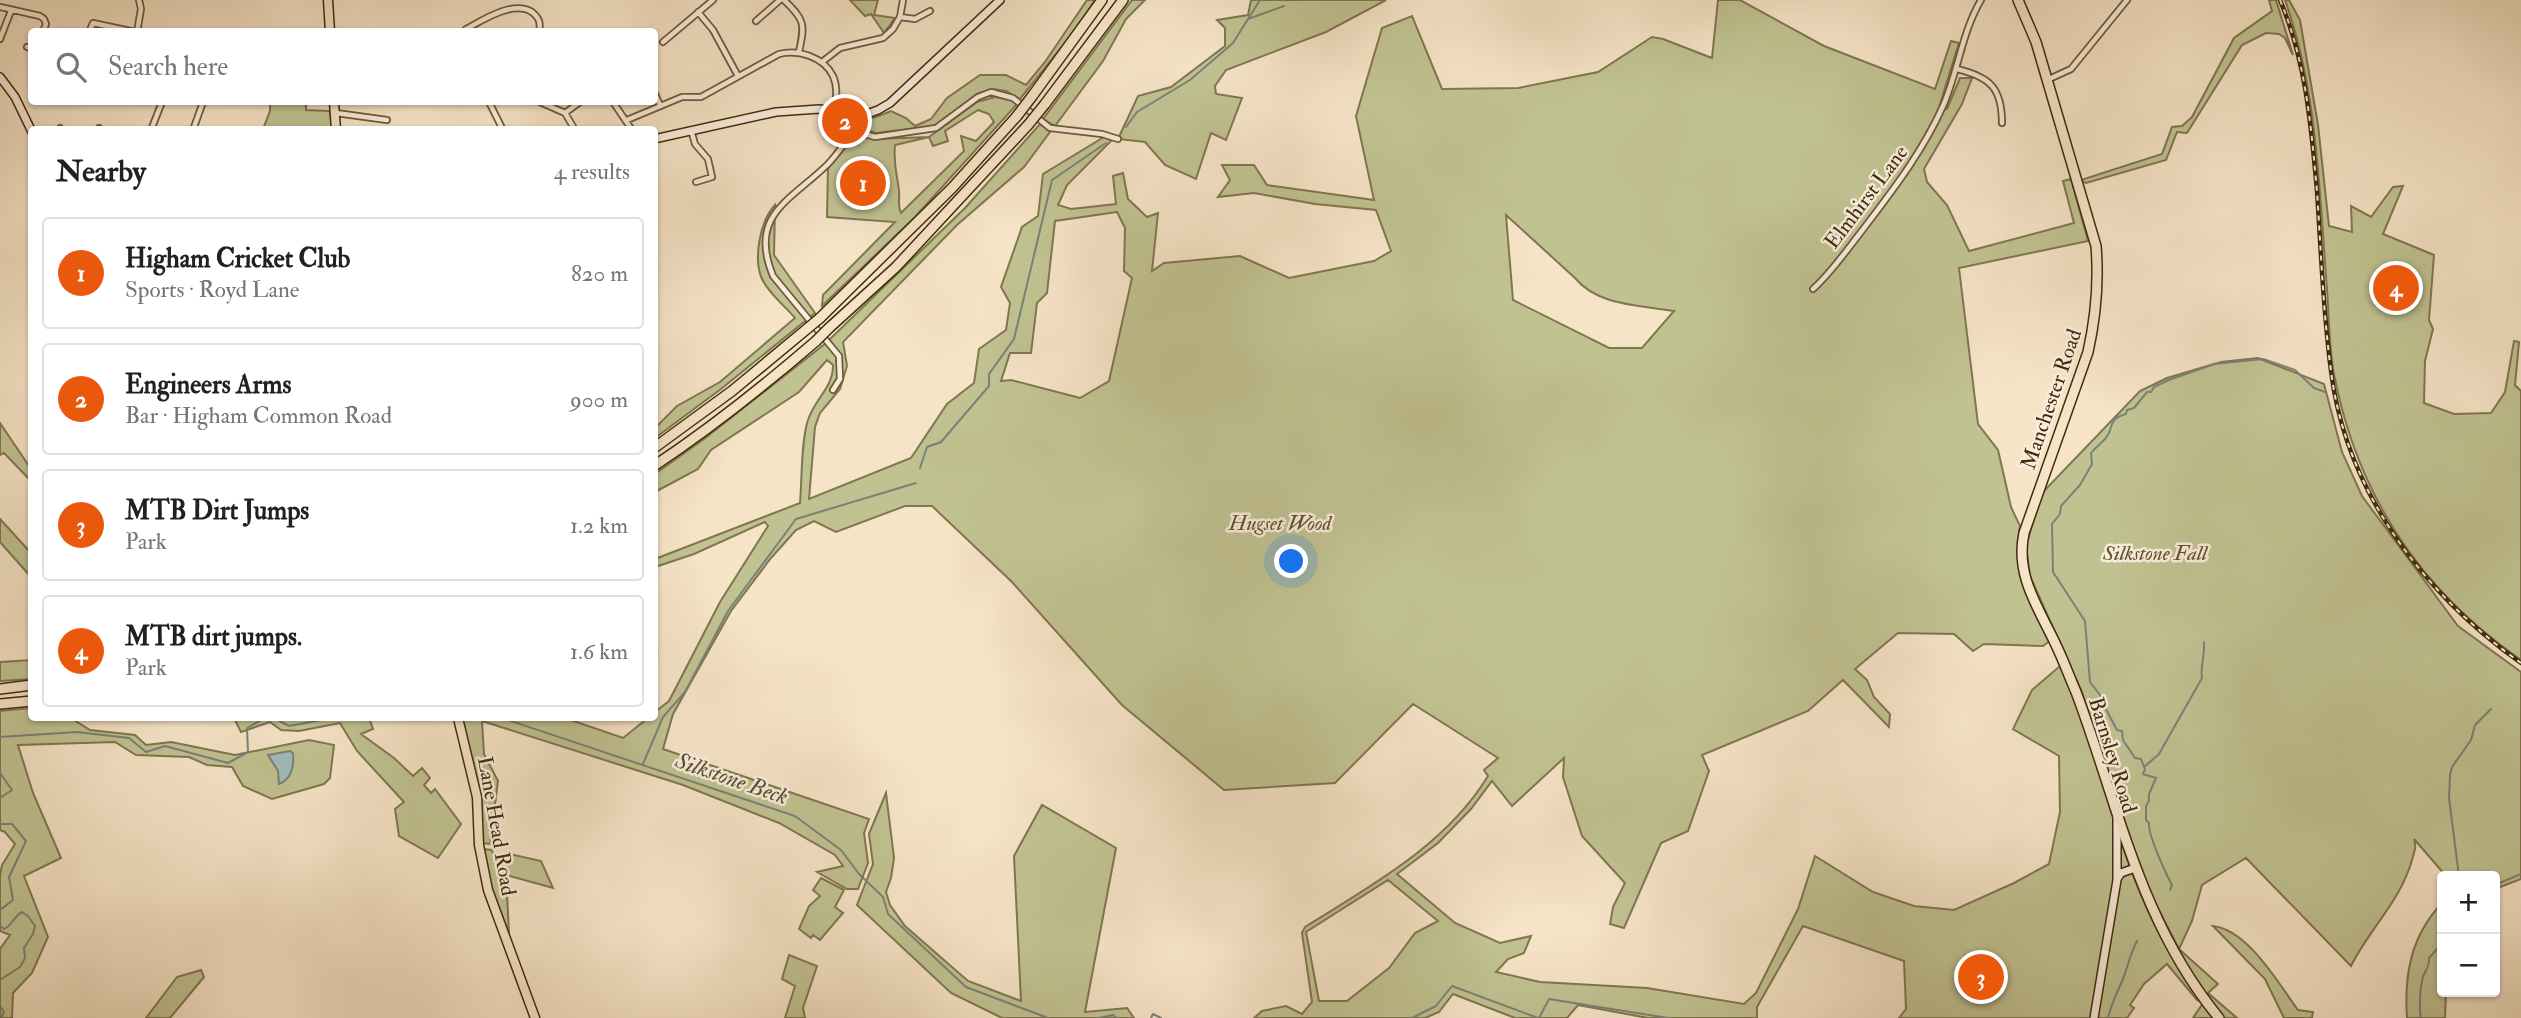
<!DOCTYPE html>
<html lang="en">
<head>
<meta charset="utf-8">
<style>
  :root { --surface:#fff; --page:#f6f6f6; --text:#202124; --muted:#757577; --line:#e0e0e0; --accent:#ea580c }
  body { margin:0; font-family:"IM FELL Double Pica",serif; background:var(--page); color:var(--text) }
  .controls { position:absolute; right:21px; bottom:21px; display:grid; overflow:hidden; border-radius:7px; box-shadow:0 2px 5px #0004 }
  .controls button { width:63px; height:63px; display:grid; place-items:center; padding:0; border:0; border-bottom:2px solid var(--line); background:var(--surface); color:var(--text); font:35px sans-serif }
  .you { position:absolute; left:1292px; top:562px; width:24px; height:24px; margin:-18px; border:5px solid #fff; border-radius:50%; background:#1a73e8; box-shadow:0 0 0 10px #1a73e833 }
  .badge { display:grid; place-items:center; width:46px; height:46px; border-radius:50%; background:var(--accent); color:#fff; font-size:23px; font-weight:700 }
  .pin { position:absolute; translate:-50% -50%; border:4px solid #fff; box-shadow:0 2px 7px #0006 }
  .list { margin:0; padding:0; list-style:none }
  h2 { display:flex; justify-content:space-between; align-items:center; height:91px; margin:0; padding:0 28px; font-size:30px }
  h2 small { font-size:23px; font-weight:400; color:var(--muted) }
  .list li { display:grid; grid-template-columns:46px 1fr auto; gap:21px; align-items:center; box-sizing:border-box; height:112px; margin:0 14px 14px; padding:0 14px; border:2px solid var(--line); border-radius:7px }
  .list b { display:block; font-size:26px; white-space:nowrap }
  .list p { margin:0; font-size:23px; white-space:nowrap; color:var(--muted) }
  .list em { font-size:23px; font-style:normal; color:var(--muted) }
  .icon { flex:none; width:38px; height:38px; fill:none; stroke:currentColor; stroke-width:2; stroke-linecap:round; stroke-linejoin:round }
  .map { position:relative; flex:none; width:2521px; height:1018px; overflow:hidden }
  .search { position:absolute; background:var(--surface); box-shadow:0 2px 5px #0004; left:28px; top:28px; width:630px; height:77px; display:flex; align-items:center; gap:18px; box-sizing:border-box; padding:0 24px; border-radius:7px; color:var(--muted); font-size:26px }
  .panel { position:absolute; background:var(--surface); box-shadow:0 2px 5px #0004; left:28px; top:126px; width:630px; height:595px; border-radius:7px }
  .map>svg:first-child { display:block }
  .green { fill:#c1c292; stroke:#80764f; stroke-width:2; fill-rule:evenodd }
  .water { fill:#a1bcbf; stroke:#7a8277; stroke-width:2 }
  .lines { fill:none; stroke-linecap:round; stroke-linejoin:round }
  .stream { stroke:#7a8277; stroke-width:2 }
  .street-casing { stroke:#6e593b; stroke-width:8 }
  .secondary-casing { stroke:#402b0c; stroke-width:10 }
  .primary-casing { stroke:#402b0c; stroke-width:11 }
  .highway-casing { stroke:#402b0c; stroke-width:12 }
  .street { stroke:#f9eddb; stroke-width:4.5 }
  .secondary { stroke:#f9eddb; stroke-width:7 }
  .primary { stroke:#f6e4c7; stroke-width:8 }
  .highway { stroke:#f6e4c7; stroke-width:9 }
  .rail-casing { stroke:#402b0c; stroke-width:4.5 }
  .rail { stroke:#f9eddb; stroke-width:2; stroke-dasharray:5; stroke-linecap:butt }
  .highway-bridge-casing { stroke:#402b0c; stroke-width:12; stroke-linecap:butt }
  .highway-bridge { stroke:#f6e4c7; stroke-width:9 }
  .labels { text-anchor:middle; stroke-width:5; stroke-linejoin:round; paint-order:stroke }
  .street-label { font-size:21px; fill:#402b0c; stroke:#f9eddb }
  .park-label { font-size:21px; font-style:italic; fill:#60512e; stroke:#f9eddb }
  .water-label { font-size:23px; font-style:italic; fill:#584f39; stroke:#f9eddb }
</style>
</head>
<body>
<div class="map">
<svg width="2521" height="1018" viewBox="0 0 2521 1018">
  <rect width="100%" height="100%" fill="#f6e4c7"/>
  <filter id="stains"><feTurbulence type="fractalNoise" baseFrequency=".00286" numOctaves="4"/><feColorMatrix values="0 0 0 0 .2 0 0 0 0 .09 0 0 0 0 .02 0 0 0 .5 -.17"/></filter>
  <radialGradient id="worn" r=".72"><stop offset=".6" stop-color="#630" stop-opacity="0"/><stop offset="1" stop-color="#630" stop-opacity=".3"/></radialGradient>
  <path class="green" d="M850,0H878L874,15L895,18L884,33L871,14L865,16Z
    M1087,0H1095L1073,33L1020,99L1006,91L993,89L977,94L935,126L876,133L858,127L862,120L876,117L891,111L906,118L915,126L931,119L947,98L980,75H1006L1026,85L1045,62Z
    M1132,0H1145L1126,19L1103,61L1055,126L1043,119Z
    M1251,0H1386L1326,32L1226,70L1215,86L1216,94L1242,98L1226,140L1211,133L1196,179L1165,165L1145,142L1118,139L1138,96L1171,87L1225,46V28L1217,20L1248,15Z
    M1718,0H1740L1824,46L1935,89L1951,41L1959,43L1938,111L1947,109L1960,78H1972L1962,104L1924,169L1927,182L1947,205L1969,251L2074,223L2063,181L2071,179L2088,241L1959,268L1978,424L1998,450L2011,507L2020,526C2012,564 2037,605 2051,640L2043,646L1984,644L1973,651L1954,634L1898,633L1855,669L1867,680L1874,697L1890,714L1889,727L1843,680L1808,711L1702,755L1709,771L1688,831L1661,843L1624,928L1610,924L1613,907L1625,883L1582,836L1563,777L1564,758L1512,806L1492,781L1471,809L1438,843L1397,874L1455,923L1500,943L1531,936L1524,953L1508,959L1496,972L1540,982L1647,988L1744,1004L1756,993L1798,909L1815,856L1873,892L1914,906L1954,910L2014,883L2049,864L2060,812L2059,756L2013,729L2032,690L2060,666C2103,759 2118,870 2172,956L2179,949L2145,883L2082,692L2030,576L2026,546L2042,493L2140,391L2167,378L2221,362L2258,358L2324,384L2342,452L2362,496L2458,626L2521,672V879L2495,889V876H2446L2414,839C2417,847 2414,852 2412,860C2400,902 2370,928 2351,966L2246,858L2202,885L2192,921L2179,949L2218,984L2208,993L2237,1018H2193L2203,1003L2197,1000L2167,964L2144,984L2130,1005L2134,1008L2127,1018H1899L1906,1009L1904,961L1803,926L1757,1007V1018H1648L1578,1005L1567,1018H1515L1453,994L1439,1012L1425,1018H1254L1262,1011L1286,1006L1302,1014L1312,1002L1302,933L1305,927C1372,885 1446,845 1488,776L1484,770L1498,758L1413,704L1335,783L1224,790L1122,705L1012,582L932,506H905L836,532L814,521L796,530L771,558L731,611L673,714L663,749L869,819L864,833L868,863L858,889H847L817,872L843,866L835,855L779,823L683,785L482,721L484,754L498,781L490,844L482,843L480,796L462,718H565L623,738L648,718H654L655,712L669,701L720,602L768,526L765,522L694,554L655,567V559L800,503C802,480 801,441 808,420C815,398 834,387 833,365L827,360L799,392L711,450L698,469L655,492V474L704,439L826,343L965,208L1040,124L1050,132L1024,167L957,225L843,342L847,366L840,389L820,413L815,427L809,499L911,458L947,404L974,383L979,349L1006,330L1010,303L1001,287L1022,227L1038,216L1043,174L1104,137L1112,140L1067,185L1058,205L1071,209L1116,204L1113,176L1123,173L1128,199L1147,217L1158,213L1152,271L1164,263L1240,256L1289,278L1374,261L1391,251L1376,210L1315,204L1254,193L1218,197L1230,180L1222,165H1254L1267,185L1374,200L1356,116L1382,28L1412,16L1442,89L1518,88L1598,72L1652,37L1663,39L1712,58ZM1117,212L1125,228L1124,271L1132,278L1109,381L1080,398L1011,380L1001,381L1010,353H1031L1037,303L1047,293L1055,221ZM1506,215L1575,278C1598,306 1640,305 1674,311L1642,348H1609L1513,300ZM1388,880L1438,921L1415,933L1389,968L1347,1001H1319L1306,932Z
    M2269,0H2276L2293,55L2285,38L2279,34L2266,33L2242,45L2187,133L2177,132L2166,160L2086,183L2081,180L2162,154L2172,127L2182,126L2192,117L2234,38L2272,11Z
    M2285,0H2289L2300,20L2318,125L2329,226L2352,232L2351,206L2371,217L2393,187L2403,186L2383,234L2434,255L2429,320L2433,329L2425,361L2424,403L2454,414L2491,413L2505,392L2514,341L2519,342L2515,385L2521,391V660C2420,590 2357,494 2334,374C2329,346 2329,317 2327,289C2319,191 2318,93 2285,0Z
    M995,97L1019,102L915,217L822,306L823,295L895,222L827,217L828,168L856,134L875,139L929,137L977,102ZM978,110L989,114L994,122L976,141L961,136L964,151L901,213C897,204 900,200 899,191C897,172 893,165 895,145L929,137L933,146L948,141L945,131Z
    M270,102H306V110L330,111L332,129H263L270,111Z
    M775,205L774,255L815,313L721,389L655,438L654,429L677,406L720,382L795,318C785,306 769,294 762,279C753,259 760,221 775,205Z
    M0,423L31,469V481L4,453L0,455Z
    M0,519L31,553V577L0,542Z
    M31,660V679L0,681V662Z
    M31,708L32,718H92L74,720L90,730L135,735L146,745L171,742L235,755L309,740L334,745L330,778L324,784L272,799L243,786L232,767L207,765L189,757L136,755L115,742L18,745L33,793L61,858L24,876L48,937L32,973L13,993L12,1018H0V949L10,935L0,931V875L2,865L15,844L5,832L0,830V711Z
    M234,718H369L373,729L361,734L394,758L413,776L422,768L430,778L424,785L431,793L435,789L461,824L438,858L399,836L395,809L404,802L357,751L340,723L299,731L281,730L270,722L241,732Z
    M886,793L894,858L891,878L886,892L890,905L905,926L968,981L1021,1001L1014,856L1042,805L1116,848L1085,1012L1127,1008L1134,1018H1002L951,993L857,905L873,864L869,834Z
    M483,849L492,850L494,856L506,859L510,854L541,861L553,888L506,875L509,933L493,894Z
    M821,878L844,890L835,907L843,913L820,940L813,935L811,938L799,929L809,906L820,896L813,890Z
    M2442,903V992H2446L2445,1018H2407C2404,974 2411,936 2442,903Z
    M2213,926C2248,930 2278,983 2298,1010L2313,1012L2312,1018H2284L2265,979Z
    M789,955L817,966L803,1008L805,1018H785L795,986L782,979Z
    M201,970L204,977L170,1018H146L177,977Z"/>
  <path class="water" d="M290,751L293,753C294,765 292,779 279,784L278,771L268,755Z"/>
  <g class="lines">
    <path class="stream" d="M1248,19L1284,6
      M1126,127L1137,112L1190,80L1233,43L1260,0
      M920,468L927,447L941,442L989,386V374L1014,339L1052,180L1106,143
      M274,718L289,726L333,718
      M502,718L795,816L841,850L859,874L883,897L888,914L966,987L1048,1018
      M0,737L77,732L129,738L146,752L165,746L228,763L248,752L247,728L265,718
      M643,764L663,717L685,692L728,611L796,519L916,483
      M2144,767L2159,754L2202,678C2200,666 2205,657 2204,642
      M0,773L12,790L0,798
      M0,824H12L26,841L9,877L13,900L0,910
      M2459,876L2449,798L2450,775L2452,767L2471,740L2475,725L2491,709
      M2495,885L2521,874
      M2170,890L2172,885C2165,872 2148,835 2149,823L2146,820V806L2149,801V794L2156,778L2143,774L2145,769L2141,759L2135,758L2123,740L2122,731L2117,730L2101,700L2103,699L2090,682L2085,621L2053,572L2052,524L2060,514L2061,506L2080,485L2092,464L2091,453C2095,448 2099,445 2104,440C2115,430 2106,419 2126,414L2127,410L2134,408L2147,392H2151L2154,387L2169,380L2214,364L2263,359L2295,370L2314,388L2325,392
      M0,926L4,929C12,926 14,916 22,912L28,916L35,926L33,934L24,948L25,958L20,967L0,980
      M0,1006L4,1012L1,1018
      M1099,1018L1113,1015L1117,1018
      M1151,1018L1153,1014L1161,1018
      M1412,1018L1436,1006L1452,986L1538,1018
      M1539,1018L1549,999L1668,1018
      M2108,1018C2111,1004 2117,993 2123,979C2128,966 2130,954 2137,941
      M2421,1018C2419,1011 2420,989 2422,981C2423,972 2430,968 2429,958L2438,948L2442,934"/>
    <defs>
      <path id="street" d="M784,0C805,20 805,24 799,52
        M0,7L40,16L44,19L46,24L43,32
        M698,12L713,30L738,76
        M900,17L915,19L930,11
        M756,21L780,0
        M466,29C483,20 513,0 532,12C539,18 541,22 539,32
        M89,32L93,23L135,32
        M137,32L141,9L139,0
        M0,39L11,11
        M663,42L713,0
        M27,47L32,49
        M822,62L840,48L883,38L893,29L900,17L903,0
        M1957,69C1990,77 2002,88 2002,123
        M2047,80L2071,69L2127,0
        M654,92L660,105
        M489,102L503,130
        M540,102L565,113L575,130
        M613,102L632,130
        M336,113L387,120
        M565,113L580,102
        M854,114V131L875,137L936,128L978,97L991,92L1013,98L1050,128L1102,134L1118,139
        M627,120L682,97H701L779,54C798,49 824,57 833,76C838,87 836,99 835,110
        M60,128L61,130
        M99,128V130
        M151,130L162,102
        M193,130L203,102
        M691,130L695,144L708,159L712,177L696,182
        M1813,289C1831,273 1846,251 1861,232C1892,191 1922,153 1943,106C1958,72 1962,32 1981,0
        M833,390L840,379L839,356L773,276C748,215 790,201 827,165C837,155 845,142 854,131"/>
      <path id="secondary" d="M0,77L15,97L32,132
        M654,139L776,112L819,109L867,114L878,110L890,103L1000,0
        M2117,879L2121,873L2135,868
        M2094,1018L2117,880V817"/>
      <path id="primary" d="M328,0L330,32
        M334,102L336,130
        M458,718L477,797L479,845L488,890L535,1018"/>
      <path id="highway" d="M2018,0L2036,42L2096,246C2099,282 2096,316 2088,352L2024,533C2015,575 2038,607 2055,643C2063,659 2069,676 2076,692C2119,806 2139,921 2219,1018
        M1033,95L1102,0
        M1045,104L1123,0
        M820,318L952,188L1017,116
        M829,328L896,267L1028,125
        M654,448L732,391L808,328
        M654,466C711,428 765,385 816,341
        M0,689L32,685
        M0,704L32,701"/>
    </defs>
    <use href="#street" class="street-casing"/>
    <use href="#secondary" class="secondary-casing"/>
    <use href="#primary" class="primary-casing"/>
    <use href="#highway" class="highway-casing"/>
    <use href="#street" class="street"/>
    <use href="#secondary" class="secondary"/>
    <use href="#primary" class="primary"/>
    <use href="#highway" class="highway"/>
    <defs>
      <path id="rail" d="M2280,0C2306,61 2311,126 2317,191C2321,251 2323,311 2331,371C2346,492 2424,594 2521,663"/>
    </defs>
    <use href="#rail" class="rail-casing"/>
    <use href="#rail" class="rail"/>
    <defs>
      <path id="highway-bridge" d="M1017,116L1033,95
        M1028,125L1045,104
        M808,328L820,318
        M816,341L829,328"/>
    </defs>
    <use href="#highway-bridge" class="highway-bridge-casing"/>
    <use href="#highway-bridge" class="highway-bridge"/>
  </g>
  <g class="labels">
    <g class="street-label">
      <text transform="translate(1866 197) rotate(-53)" y="7">Elmhirst Lane</text>
      <text transform="translate(2051 399) rotate(-71)" y="7">Manchester Road</text>
      <text transform="translate(2113 755) rotate(73)" y="7">Barnsley Road</text>
      <text transform="translate(497 826) rotate(80)" y="7">Lane Head Road</text>
    </g>
    <g class="park-label">
      <text x="1280" y="530">Hugset Wood</text>
      <text x="2155" y="560">Silkstone Fall</text>
    </g>
    <g class="water-label">
      <text transform="translate(732 778) rotate(19)" y="8">Silkstone Beck</text>
    </g>
  </g>
  <rect width="100%" height="100%" filter="url(#stains)"/>
  <rect width="100%" height="100%" fill="url(#worn)"/>
</svg>
<div class="controls">
<button>+</button>
<button>−</button>
</div>
<div class="you"></div>
<div class="pin badge" style="left:863px;top:183px">1</div>
<div class="pin badge" style="left:845px;top:121px">2</div>
<div class="pin badge" style="left:1981px;top:977px">3</div>
<div class="pin badge" style="left:2396px;top:288px">4</div>
<div class="search"><svg class="icon" aria-label="search" viewBox="0 0 24 24"><circle cx="10" cy="10" r="6"/><path d="M15 15l6 6"/></svg>Search here</div>
<section class="panel">
<h2>Nearby<small>4 results</small></h2>
<ul class="list">
<li><span class="badge">1</span><div><b>Higham Cricket Club</b><p>Sports · Royd Lane</p></div><em>820 m</em></li>
<li><span class="badge">2</span><div><b>Engineers Arms</b><p>Bar · Higham Common Road</p></div><em>900 m</em></li>
<li><span class="badge">3</span><div><b>MTB Dirt Jumps</b><p>Park</p></div><em>1.2 km</em></li>
<li><span class="badge">4</span><div><b>MTB dirt jumps.</b><p>Park</p></div><em>1.6 km</em></li>
</ul>
</section>
</div>
</body>
</html>
